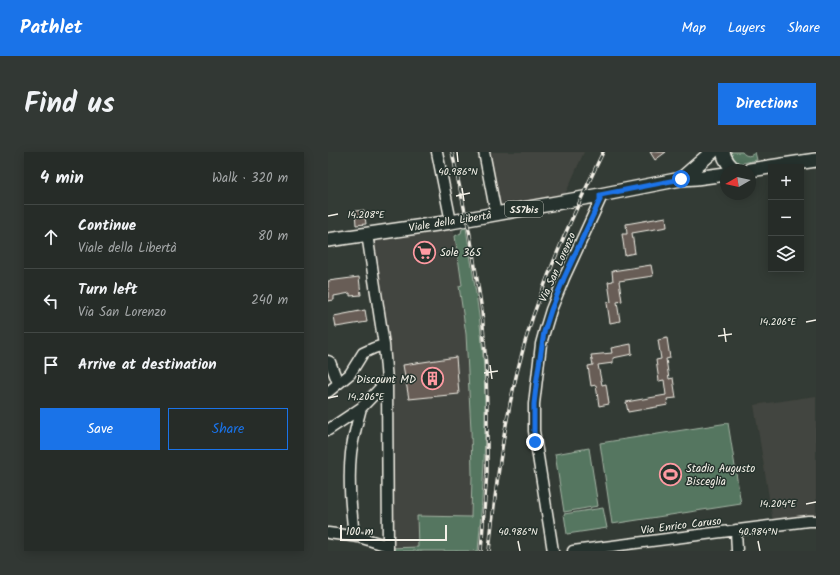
<!DOCTYPE html>
<html lang="en">
<head>
<meta charset="utf-8">
<style>
  :root { --surface:#262c28; --page:#323834; --text:#f1f3f6; --muted:#a4a7a8; --line:#424845; --accent:#1a73e8 }
  body { margin:0; font-family:Kalam,sans-serif; background:var(--page); color:var(--text) }
  .controls { position:absolute; right:12px; top:12px; display:grid; overflow:hidden; border-radius:0px; box-shadow:0 2px 10px #0003 }
  .controls button { width:36px; height:36px; display:grid; place-items:center; padding:0; border:0; border-bottom:1px solid var(--line); background:var(--surface); color:var(--text); font:20px sans-serif }
  .compass { position:absolute; left:392px; top:12px; width:36px; height:36px; border-radius:50%; background:var(--surface); box-shadow:0 2px 10px #0003; rotate:261deg }
  .scale { position:absolute; left:12px; bottom:10px; width:107px; box-sizing:border-box; padding-left:4px; border:2px solid #f4f1e8; border-top:0; font-size:11px; line-height:14px; white-space:nowrap; color:#f4f1e8; -webkit-text-stroke:3px #26332d; paint-order:stroke }
  .stop { position:absolute; width:12px; height:12px; margin:-9px; border:3px solid #1a73e8; border-radius:50%; background:#fff }
  .stop.end { background:#1a73e8; border-color:#fff; box-shadow:0 1px 4px #0008 }
  .list { margin:0; padding:0; list-style:none }
  h2 { display:flex; justify-content:space-between; align-items:center; height:52px; margin:0; padding:0 16px; font-size:17px }
  h2 small { font-size:13px; font-weight:400; color:var(--muted) }
  .list li { display:grid; grid-template-columns:26px 1fr auto; gap:12px; align-items:center; box-sizing:border-box; height:64px; padding:0 16px; border-top:1px solid var(--line) }
  .list b { display:block; font-size:15px; white-space:nowrap }
  .list p { margin:0; font-size:13px; white-space:nowrap; color:var(--muted) }
  .list em { font-size:13px; font-style:normal; color:var(--muted) }
  .actions { display:flex; gap:8px; padding:12px 16px }
  .actions a { flex:1; padding:9px 0; border:1px solid var(--accent); border-radius:0px; text-align:center; font-size:14px; color:var(--accent) }
  .actions .main { background:var(--accent); color:#fff }
  .icon { flex:none; width:22px; height:22px; fill:none; stroke:currentColor; stroke-width:2; stroke-linecap:round; stroke-linejoin:round }
  .map { position:relative; flex:none; width:488px; height:399px; overflow:hidden; border-radius:0px }
  header { display:flex; align-items:center; gap:24px; box-sizing:border-box; height:56px; padding:0 20px; background:var(--accent); color:#fff }
  header strong { font-size:19px }
  nav { display:flex; gap:22px; margin-inline-start:auto; font-size:14px }
  .intro { display:flex; align-items:center; justify-content:space-between; box-sizing:border-box; height:96px; padding:0 24px }
  h1 { margin:0; font-size:28px }
  .button { padding:10px 18px; border-radius:0px; background:var(--accent); color:#fff; font-size:14px; font-weight:700 }
  main { display:flex; gap:24px; padding:0 24px }
  aside { flex:1; background:var(--surface); border-radius:0px; box-shadow:0 2px 10px #0003 }
  .map>svg:first-child { display:block }
  .built { fill:#43453f }
  .green { fill:#547660; stroke:#a4b4a4 }
  .building { fill:#685d56; stroke:#f4f1e8 }
  .lines { fill:none; stroke-linecap:round; stroke-linejoin:round }
  .minor-casing { stroke:#f4f1e8; stroke-width:13 }
  .major-casing { stroke:#f4f1e8; stroke-width:16 }
  .minor { stroke:#26332d; stroke-width:10 }
  .major { stroke:#26332d; stroke-width:13 }
  .rail-casing { stroke:#f4f1e8; stroke-width:3.5 }
  .rail { stroke:#26332d; stroke-width:2; stroke-dasharray:6; stroke-linecap:butt }
  .route { stroke:#1a73e8; stroke-width:5 }
  .ticks { fill:none; stroke:#f4f1e8; stroke-width:1.5 }
  .labels { text-anchor:middle; stroke-width:3; stroke-linejoin:round; paint-order:stroke }
  .shield { fill:#26332d; stroke:#b6b8b0; stroke-width:1 }
  .shield-label { font-size:10px; font-weight:bold; fill:#f4f1e8 }
  .street-label { font-size:11px; fill:#f4f1e8; stroke:#26332d }
  .poi-label { font-size:11px; fill:#f4f1e8; stroke:#26332d; text-anchor:start }
  .ticks-label { font-size:10px; text-anchor:middle; fill:#f4f1e8; stroke:#26332d; stroke-width:3; stroke-linejoin:round; paint-order:stroke }
</style>
</head>
<body>
<header>
<strong>Pathlet</strong>
<nav><a>Map</a><a>Layers</a><a>Share</a></nav>
</header>
<div class="intro"><h1>Find us</h1><a class="button">Directions</a></div>
<main>
<aside>
<h2>4 min<small>Walk · 320 m</small></h2>
<ul class="list">
<li><svg class="icon" aria-label="ahead" viewBox="0 0 24 24"><path d="M12 20V5M6 11l6-6 6 6"/></svg><div><b>Continue</b><p>Viale della Libertà</p></div><em>80 m</em></li>
<li><svg class="icon" aria-label="left" viewBox="0 0 24 24"><path d="M17 20v-9H6M10 6l-5 5 5 5"/></svg><div><b>Turn left</b><p>Via San Lorenzo</p></div><em>240 m</em></li>
<li><svg class="icon" aria-label="arrive" viewBox="0 0 24 24"><path d="M6 21V4h12l-3 4 3 4H6"/></svg><div><b>Arrive at destination</b></div></li>
</ul>
<div class="actions"><a class="main">Save</a><a>Share</a></div>
</aside>
<div class="map">
<svg width="488" height="399" viewBox="0 0 488 399">
  <rect width="100%" height="100%" fill="#333b35"/>
  <filter id="ink" filterUnits="userSpaceOnUse"><feTurbulence type="fractalNoise" baseFrequency=".025" numOctaves="2"/><feDisplacementMap in="SourceGraphic" scale="8" xChannelSelector="R" yChannelSelector="G"/><feConvolveMatrix kernelMatrix="1 2 1 2 8 2 1 2 1" color-interpolation-filters="sRGB"/></filter>
  <g filter="url(#ink)">
    <path class="built" d="M158,0H256L235,47L170,59Z
      M125,73L141,183L144,323L143,365L89,364L90,396H64L61,211L62,196L45,84Z
      M488,244V366L445,370L426,253Z"/>
    <path class="green" d="M403,0H414C418,5 423,5 427,0L429,8C417,10 406,16 403,0Z
      M138,76C145,124 154,172 156,220C159,280 155,340 150,399H64V396L90,395L89,364L143,365L144,323L143,278L138,182L131,134L134,133L127,84L133,81L134,77Z
      M400,271L413,352L284,372L272,291Z
      M261,296L270,354L236,360L227,302Z
      M275,356L279,376L239,382L236,362Z"/>
    <path class="building" d="M322,0H338L327,8Z
      M36,58L38,72L28,73L27,59Z
      M338,65L339,75L304,81L307,101L297,103L294,82H299L298,72Z
      M323,113L325,124L291,129L294,149L289,150L292,169L282,171L279,151L283,150L280,130L285,129L284,119Z
      M31,125L33,143L22,144V141L6,144V148L0,149V129Z
      M37,158L39,170L8,175L6,164Z
      M339,186L342,206L338,207L341,227L345,226L348,246L339,247L340,253L300,260L298,250L338,243L336,228L331,229L328,208L333,207L330,188Z
      M303,192L304,202L285,206V211L270,213L274,233L278,232L281,252L271,254L268,233L263,234L260,214L265,213L263,203L284,201L283,196Z
      M128,205L131,242L81,247L75,213Z"/>
    <g class="lines">
      <defs>
        <path id="minor" d="M109,0L123,70
          M156,0L168,62
          M39,82L56,193L59,229L60,399
          M0,209L2,210L10,231
          M0,240L22,222L35,201L46,196L56,193
          M0,278L33,256L59,229
          M408,378L409,399
          M0,381L31,385L60,394
          M26,384C23,356 20,329 23,301C25,286 29,271 33,256
          M225,399L206,279V252L213,192L216,181L223,158L236,126L272,48V43
          M245,399L480,369H488"/>
        <path id="major" d="M395,0C397,8 401,14 408,18
          M422,18L488,8
          M353,27L384,0
          M0,88L123,70L272,43L353,27L368,26L398,22"/>
      </defs>
      <use href="#minor" class="minor-casing"/>
      <use href="#major" class="major-casing"/>
      <use href="#minor" class="minor"/>
      <use href="#major" class="major"/>
      <defs>
        <path id="rail" d="M124,0L142,83L154,159L158,215L159,259V320L153,399
          M161,399C169,320 180,240 205,164C218,128 232,92 248,58C257,38 266,19 275,0"/>
      </defs>
      <use href="#rail" class="rail-casing"/>
      <use href="#rail" class="rail"/>
    </g>
  </g>
  <g class="lines" filter="url(#ink)">
    <path class="route" d="M207,290L206,279V252L209,226L216,180L223,158L236,126L272,48V43L353,27"/>
  </g>
  <path class="ticks" d="M129,0L130,10M134,36L136,49M128,44L142,41M0,64L10,62M478,170L488,168M396,176L398,190M390,184L404,182M162,213L164,227M156,221L170,219M0,246L10,244M478,352L488,350M190,389L192,399M430,389L432,399"/>
  <defs>
    <symbol id="supermarket-ring" viewBox="-11 -11 22 22"><circle r="9.5" fill="#26332d" stroke="#ff9aa2" stroke-width="1.5"/><path d="M-6-5.5h2.5l.6 2H6L4.5 2H-2.5L-4.4-4H-6ZM-1.5 3.2a1.3 1.3 0 1 0 .1 0ZM3 3.2a1.3 1.3 0 1 0 .1 0Z" fill="#ff9aa2"/></symbol>
    <symbol id="building-ring" viewBox="-11 -11 22 22"><circle r="9.5" fill="#26332d" stroke="#ff9aa2" stroke-width="1.5"/><path d="M-4-6H4V6H1V3H-1V6H-4ZM-2.5-4.3h1.7v1.8h-1.7ZM.8-4.3h1.7v1.8H.8ZM-2.5-1h1.7V.8h-1.7ZM.8-1h1.7V.8H.8Z" fill="#ff9aa2"/></symbol>
    <symbol id="stadium-ring" viewBox="-11 -11 22 22"><circle r="9.5" fill="#26332d" stroke="#ff9aa2" stroke-width="1.5"/><path d="M0-5a6.5 5 0 1 0 0 10a6.5 5 0 1 0 0-10ZM-3.5-1.8h7v3.6h-7Z" fill="#ff9aa2"/></symbol>
  </defs>
  <g fill-rule="evenodd">
    <use href="#supermarket-ring" x="84" y="88" width="25" height="25"/>
    <use href="#building-ring" x="92" y="214" width="25" height="25"/>
    <use href="#stadium-ring" x="330" y="310" width="25" height="25"/>
  </g>
  <g class="labels">
    <rect class="shield" x="177" y="49" width="38" height="16" rx="3"/>
    <g class="shield-label">
      <text x="196" y="61">SS7bis</text>
    </g>
    <g class="street-label">
      <text transform="translate(122 69) rotate(-9)" y="4">Viale della Libertà</text>
      <text transform="translate(229 115) rotate(-66)" y="4">Via San Lorenzo</text>
      <text transform="translate(353 373) rotate(-7)" y="4">Via Enrico Caruso</text>
    </g>
    <g class="poi-label">
      <text x="112" y="104">Sole 365</text>
      <text x="88" y="231" text-anchor="end">Discount MD</text>
      <text x="358" y="320">Stadio Augusto<tspan x="358" dy="13">Bisceglia</tspan></text>
    </g>
  </g>
  <g class="ticks-label">
    <text x="130" y="23">40.986°N</text>
    <text x="38" y="66">14.208°E</text>
    <text x="450" y="173">14.206°E</text>
    <text x="38" y="248">14.206°E</text>
    <text x="450" y="355">14.204°E</text>
    <text x="190" y="383">40.986°N</text>
    <text x="430" y="383">40.984°N</text>
  </g>
</svg>
<div class="controls">
<button>+</button>
<button>−</button>
<button><svg class="icon" aria-label="layers" viewBox="0 0 24 24"><path d="M12 4l9 5-9 5-9-5zM3 14l9 5 9-5"/></svg></button>
</div>
<svg class="compass" viewBox="-18 -18 36 36"><path d="M0-13l5 13h-10z" fill="#e53935"/><path d="M0 13l5-13h-10z" fill="#a4a7a8"/></svg>
<div class="scale">100 m</div>
<div class="stop" style="left:353px;top:27px"></div>
<div class="stop end" style="left:207px;top:290px"></div>
</div>
</main>
</body>
</html>
